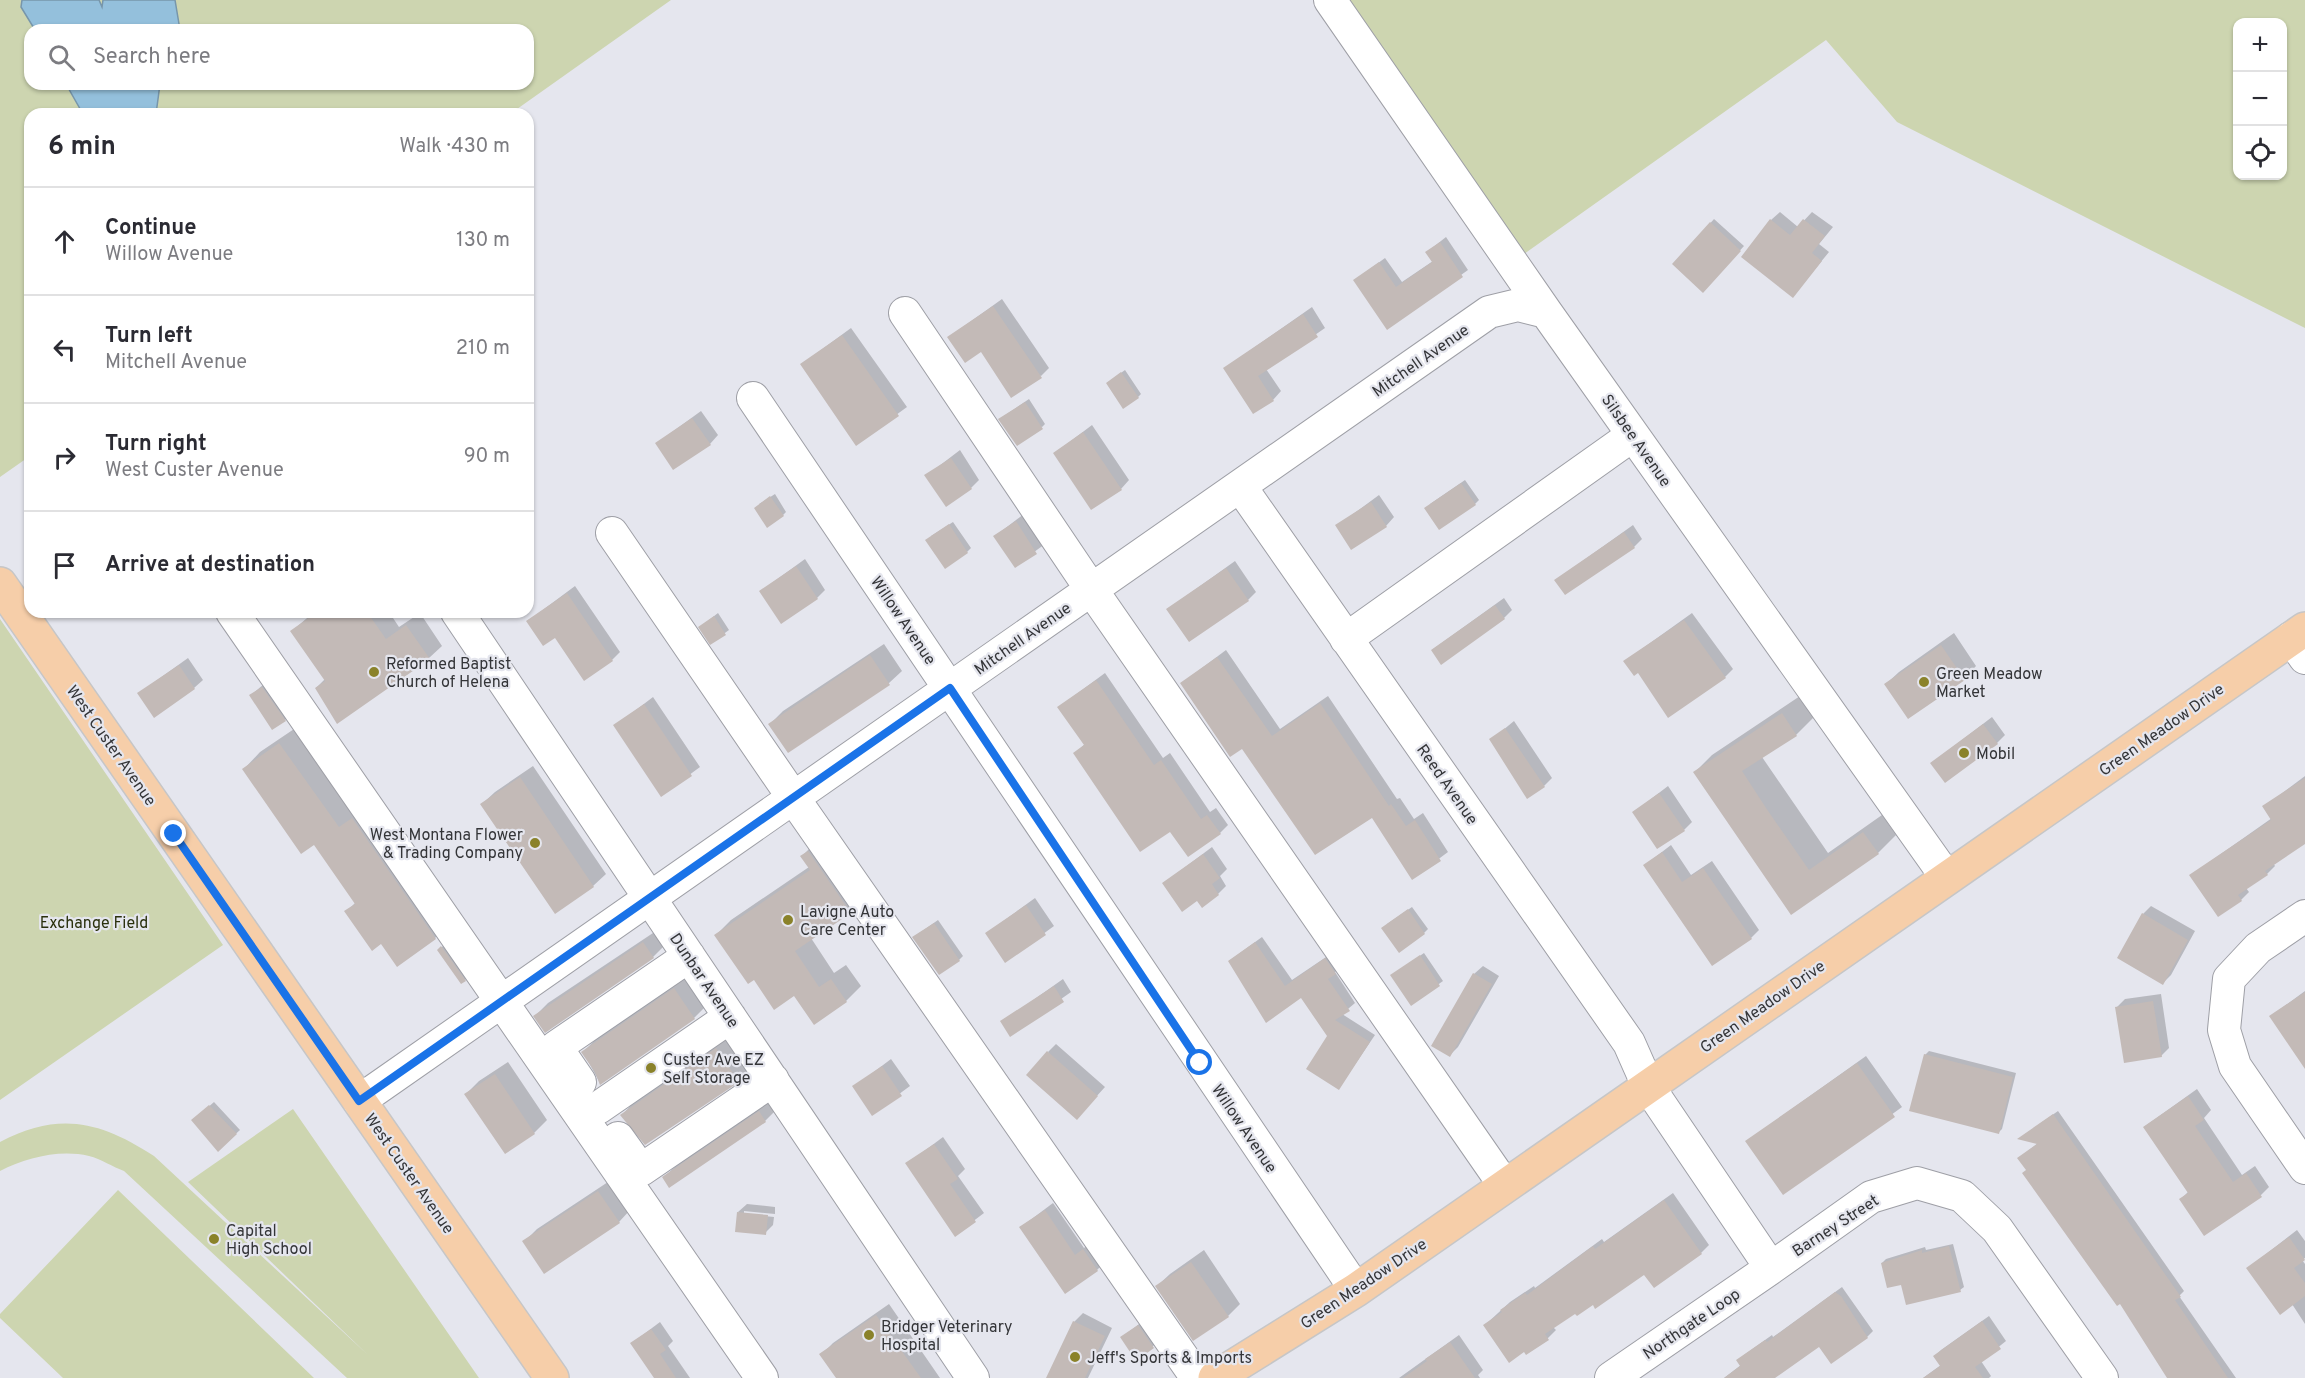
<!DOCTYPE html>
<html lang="en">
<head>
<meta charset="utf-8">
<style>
  :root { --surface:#fff; --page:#f2f2f3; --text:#2b2b33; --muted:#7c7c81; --line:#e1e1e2 }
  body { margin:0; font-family:Overpass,sans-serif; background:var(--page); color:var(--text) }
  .controls { position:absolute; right:18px; top:18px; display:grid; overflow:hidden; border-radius:12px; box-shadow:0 2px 4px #0004 }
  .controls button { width:54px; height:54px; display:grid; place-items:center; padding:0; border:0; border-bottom:2px solid var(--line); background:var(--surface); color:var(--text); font:30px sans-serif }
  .stop { position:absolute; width:18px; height:18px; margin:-14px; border:4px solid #1a73e8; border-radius:50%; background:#fff }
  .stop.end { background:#1a73e8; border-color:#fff; box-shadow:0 2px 6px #0008 }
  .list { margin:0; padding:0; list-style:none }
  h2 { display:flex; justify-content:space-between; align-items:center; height:78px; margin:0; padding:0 24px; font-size:26px }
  h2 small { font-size:20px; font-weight:400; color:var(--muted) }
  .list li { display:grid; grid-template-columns:39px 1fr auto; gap:18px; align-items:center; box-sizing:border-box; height:108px; padding:0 24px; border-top:2px solid var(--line) }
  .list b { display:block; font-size:22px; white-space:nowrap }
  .list p { margin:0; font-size:20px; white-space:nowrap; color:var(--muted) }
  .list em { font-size:20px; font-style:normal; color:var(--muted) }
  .icon { flex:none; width:33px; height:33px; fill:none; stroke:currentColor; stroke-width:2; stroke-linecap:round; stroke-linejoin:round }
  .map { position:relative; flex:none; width:2305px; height:1378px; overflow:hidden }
  .search { position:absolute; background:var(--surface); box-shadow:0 2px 4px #0004; left:24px; top:24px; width:510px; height:66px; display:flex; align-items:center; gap:15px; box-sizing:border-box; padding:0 21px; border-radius:18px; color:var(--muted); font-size:22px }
  .panel { position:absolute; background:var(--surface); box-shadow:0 2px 4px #0004; left:24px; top:108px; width:510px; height:510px; border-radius:18px }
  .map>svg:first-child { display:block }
  .green { fill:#cdd5b0; fill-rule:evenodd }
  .water { fill:#94c0dc; stroke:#7796ab; stroke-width:1.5 }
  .shadow { fill:#0003 }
  .building { fill:#c3bab7 }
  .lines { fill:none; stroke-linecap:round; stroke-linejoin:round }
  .minor-casing { stroke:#9e9fa6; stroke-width:34 }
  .major-casing { stroke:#c6c6c7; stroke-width:36 }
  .minor { stroke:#fff; stroke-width:32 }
  .major { stroke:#f6cea9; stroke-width:33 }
  .route { stroke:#1a73e8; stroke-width:8 }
  .poi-dot { fill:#8a822a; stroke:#e5e6ee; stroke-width:2 }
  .labels { text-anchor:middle; stroke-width:4.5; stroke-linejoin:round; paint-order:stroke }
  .street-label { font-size:16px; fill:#343538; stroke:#e5e6ee }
  .poi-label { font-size:16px; fill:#343538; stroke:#e5e6ee; text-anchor:start }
  .park-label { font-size:16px; fill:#2a300d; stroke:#e5e6ee }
</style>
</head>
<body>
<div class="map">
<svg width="2305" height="1378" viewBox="0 0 2305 1378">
  <rect width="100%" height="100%" fill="#e5e6ee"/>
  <path class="green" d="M0,0H671L510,114H30V456L0,477ZM30,30H528V84H30Z
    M1349,0H2305V328L1897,122L1826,40L1524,254ZM2238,22H2282V176H2238Z
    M0,619L223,945L0,1100Z
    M293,1109L479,1378H347L124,1171C113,1167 101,1159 89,1156C59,1149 26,1158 0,1171V1142C59,1111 100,1121 154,1156L368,1355L188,1182Z
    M118,1190L314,1378H63L0,1318V1314Z"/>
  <path class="water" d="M22,0H99L102,7L103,0H175L180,30H35L21,7Z
    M66,84H160L156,114H83Z"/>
  <path class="shadow" d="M1780,212L1798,227L1812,212L1833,227L1819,244L1829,252L1793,296L1771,220Z
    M1714,219L1744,246L1703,291L1674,264Z
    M1446,237L1468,270L1387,328L1355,280L1385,258L1402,282L1433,261L1427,252Z
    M1002,299L1049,368L1041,376L949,337Z
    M1312,307L1325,328L1266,369L1281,391L1273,400L1225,368Z
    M851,328L907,407L856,444L802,364Z
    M1125,370L1141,394L1138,397L1107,383Z
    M1029,399L1045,424L1042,427L1004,416Z
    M701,411L718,435L710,444L657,443Z
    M1092,425L1129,480L1121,489L1055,453Z
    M960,450L979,480L971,488L926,476Z
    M1465,480L1479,500L1475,504H1430Z
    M775,494L786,512L783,515L759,504Z
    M1379,495L1394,517L1386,526H1337Z
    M1024,514L1045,544L1015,566L995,536Z
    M953,522L971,548L967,552L931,536Z
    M1633,525L1642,539L1634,547L1556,580Z
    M805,559L825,590L817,598L761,591Z
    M1235,561L1256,592L1248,600L1168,609Z
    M575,586L620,652L612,660L528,621Z
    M1504,598L1512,610L1504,618L1432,650Z
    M314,612H389L399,627L420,613L442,646L429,658L316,688L325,679L292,631Z
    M718,613L729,630L711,643L700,627Z
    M1692,613L1733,669L1725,677L1638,671L1625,661Z
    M1954,633L1976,666L1964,679L1886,684L1899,672Z
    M884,644L902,671L889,683L789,751L770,724L783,711Z
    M1226,650L1280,729L1328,696L1397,799L1400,798L1414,819L1423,813L1448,852L1413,878L1373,816L1242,747L1182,683Z
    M188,658L203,680L194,688L139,693Z
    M1105,673L1163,758L1170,753L1210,812L1216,808L1228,825L1220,833L1170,830L1075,753L1085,744L1059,707Z
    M270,679L293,712L285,720L251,695Z
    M1800,696L1814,717L1796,735L1762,757L1828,853L1882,815L1896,835L1878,853L1792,912L1695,772L1712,755Z
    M653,697L700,767L662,795L615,726Z
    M1992,717L2005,735L1997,743L1932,763Z
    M1514,721L1552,778L1544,786L1491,740Z
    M297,727L452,921L435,938L397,965L382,942L346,912L356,902L315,843L244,769L260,752Z
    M533,766L606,874L593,886L482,804L495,792Z
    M2305,776V842L2273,863L2275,866L2267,874L2246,888L2249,892L2241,900L2191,875L2272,818L2264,807Z
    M1668,786L1692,822L1684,830L1634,812Z
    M817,841L865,897L850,912L811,938L834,973L846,965L861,986L846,1001L795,994L754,978L716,935L731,920L809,867L802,856Z
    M1671,845L1691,875L1712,861L1759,930L1751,938L1645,865Z
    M1212,847L1227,869L1220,876L1226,886L1218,894L1198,899L1164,883Z
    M1035,898L1054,926L1006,961L987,933Z
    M2151,906L2195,931L2171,975L2163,983L2143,914Z
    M1412,907L1428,929L1424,933L1387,924Z
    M938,920L963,956L959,960L918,934Z
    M656,931L665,945L653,957L535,1016L548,1003Z
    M1262,937L1292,980L1332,953L1341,966L1335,972L1355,1003L1342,1014L1375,1035L1339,1088L1329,1036L1302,996L1229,961Z
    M447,942L473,972L465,980L439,950Z
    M1424,953L1443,981L1411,1004L1396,972Z
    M1483,966L1499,976L1458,1047L1450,1055L1474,974Z
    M688,976L707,1005L694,1018L600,1083L583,1052L596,1039Z
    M1063,979L1071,992L1010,1035L1002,1022Z
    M2305,991V1063L2271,1016Z
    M2161,994L2169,1048L2161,1056L2116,1008L2125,999Z
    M729,1037L750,1068L738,1081L622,1115L634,1102Z
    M1056,1044L1105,1087L1085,1109L1048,1052Z
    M1929,1051L2016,1073L2002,1129L1998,1133L1925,1055Z
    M1866,1056L1902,1107L1784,1193L1747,1141Z
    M891,1059L910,1086L872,1114L854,1087Z
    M508,1062L547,1120L534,1133L505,1152L466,1094L479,1081Z
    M2197,1089L2211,1110L2204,1118L2242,1175L2255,1166L2269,1187L2261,1195L2181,1199L2189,1191L2144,1127Z
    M772,1100L778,1108L765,1121L670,1185L664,1177L677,1165Z
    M214,1102L240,1130L218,1150L197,1117Z
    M2058,1111L2184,1291L2179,1296L2236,1378H2169L2120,1302L2019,1158L2038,1143L2024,1135Z
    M943,1137L965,1169L958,1176L984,1213L955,1235L907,1164Z
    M611,1180L631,1209L619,1222L524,1242L537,1229Z
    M1673,1193L1709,1245L1701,1253L1654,1286L1645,1272L1576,1312L1553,1327L1556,1330L1548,1338L1527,1353L1485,1325L1510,1302L1534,1286L1535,1288L1602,1239L1604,1242Z
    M1053,1203L1084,1248L1092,1242L1105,1262L1097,1270L1021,1227Z
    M747,1204L775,1207V1214L744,1211V1214L774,1217L773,1225L765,1233L738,1212Z
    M2297,1230L2305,1241V1258L2302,1260L2305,1264V1324L2292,1304L2248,1268Z
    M1953,1244L1964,1287L1960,1290L1902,1283L1882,1263L1886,1259L1925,1247L1926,1250Z
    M1204,1250L1240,1304L1228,1316L1157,1286L1170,1274Z
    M1842,1287L1873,1331L1867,1337L1832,1362L1820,1344L1772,1378H1724L1741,1365L1738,1361L1744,1355L1772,1335L1773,1337Z
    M889,1304L940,1378H838L821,1355L833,1343Z
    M1083,1313L1112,1328L1088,1378H1047L1074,1322Z
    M1989,1316L2006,1341L1981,1361L1991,1376L1989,1378H1923L1941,1365L1935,1356L1941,1350Z
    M1147,1318L1162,1339L1136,1359L1122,1337Z
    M660,1322L673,1341L668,1346L690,1378H655L632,1343Z
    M1459,1335L1483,1370L1478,1375L1480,1378H1399Z"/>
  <path class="building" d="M1770,219L1790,235L1803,219L1825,236L1812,253L1822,261L1793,298L1741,257Z
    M1710,222L1741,251L1703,293L1672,264Z
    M1440,242L1463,277L1387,330L1353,280L1379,262L1396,287L1432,262L1425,252Z
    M993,306L1042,378L1011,398L981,352L965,363L947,337Z
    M1303,314L1318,337L1258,376L1274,401L1253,414L1223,368Z
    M842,335L899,416L856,446L800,364Z
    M1121,372L1139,398L1123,409L1106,383Z
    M1025,402L1043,429L1017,446L998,419Z
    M692,418L711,445L673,470L655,443Z
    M1083,432L1122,490L1091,510L1053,453Z
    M951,458L972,489L946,507L924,475Z
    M1461,483L1476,505L1439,530L1424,508Z
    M770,496L784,516L767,528L754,508Z
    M1371,502L1387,527L1351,550L1335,525Z
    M1016,521L1037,554L1015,568L993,536Z
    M949,524L968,553L945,569L925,540Z
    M1624,532L1635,548L1565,595L1554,580Z
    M796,566L818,599L781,624L759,591Z
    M1226,568L1249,601L1189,642L1166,609Z
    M567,593L613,661L584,681L555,638L543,646L526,621Z
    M1495,605L1505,619L1441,665L1431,650Z
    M317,612H367L386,639L406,625L430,659L337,724L315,688L325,681L290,631Z
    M714,616L726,635L710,645L698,627Z
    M1684,620L1726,678L1668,718L1638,673L1634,676L1623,661Z
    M1941,645L1965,680L1908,719L1884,684Z
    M870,655L890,685L788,753L768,724Z
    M1217,657L1272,736L1320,703L1389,806L1391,804L1406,826L1415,820L1441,861L1412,880L1372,818L1315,855L1242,749L1230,757L1180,683Z
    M179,665L195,689L154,718L137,693Z
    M1096,680L1154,765L1161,760L1201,819L1207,815L1221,834L1188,857L1170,832L1140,852L1073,753L1084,745L1057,707Z
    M262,687L286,721L272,730L249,695Z
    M644,704L692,776L661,797L613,725Z
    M1782,713L1797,736L1742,771L1766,808L1809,870L1863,832L1879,854L1791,915L1693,772Z
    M1983,724L1998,744L1945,783L1930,763Z
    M1505,728L1545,787L1527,799L1489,739Z
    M279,743L339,827L352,818L436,939L397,967L381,944L372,951L344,911L355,904L314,845L301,854L242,769Z
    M520,777L594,887L555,914L480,804Z
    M2305,778V844L2265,871L2268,875L2238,895L2242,901L2218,917L2189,875L2271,820L2262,806Z
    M1659,793L1685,831L1657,849L1632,812Z
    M808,851L851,913L795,951L819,987L831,979L847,1002L814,1025L794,996L774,1010L754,980L748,984L714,935L810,870L800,856Z
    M1662,852L1682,882L1703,868L1752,939L1712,966L1643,865Z
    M1203,854L1220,878L1212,884L1219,895L1202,908L1197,901L1182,912L1162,883Z
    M1026,905L1046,935L1005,963L985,933Z
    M1408,909L1425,934L1399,953L1381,928Z
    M2142,913L2188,940L2163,985L2117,958Z
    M934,923L960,961L939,975L912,937Z
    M643,942L654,958L545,1033L533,1016Z
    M1255,942L1285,986L1325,958L1336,974L1328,979L1350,1011L1335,1020L1370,1042L1339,1090L1306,1069L1327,1036L1301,998L1266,1023L1228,961Z
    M441,946L466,981L461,984L437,950Z
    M1420,955L1440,986L1411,1006L1390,975Z
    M1473,973L1492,984L1450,1057L1431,1046Z
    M1054,986L1064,1002L1010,1037L1000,1021Z
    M674,988L695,1019L600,1085L595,1072L581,1052Z
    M2305,992V1069L2269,1016Z
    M2153,1001L2162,1057L2124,1063L2115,1007Z
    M716,1048L739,1082L645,1145L620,1115Z
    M1047,1051L1098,1096L1077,1120L1026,1075Z
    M1924,1054L2013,1077L1999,1134L1909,1111Z
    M1857,1063L1895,1117L1783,1195L1745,1141Z
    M882,1066L902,1096L872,1116L852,1086Z
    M495,1074L535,1134L505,1154L464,1094Z
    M2188,1096L2204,1120L2195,1126L2233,1182L2246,1173L2262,1197L2204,1236L2179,1199L2188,1193L2143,1127Z
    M209,1105L237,1134L218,1152L191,1120Z
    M759,1111L766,1122L669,1188L662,1177Z
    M2053,1114L2181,1297L2175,1300L2228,1378H2167L2120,1304L2117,1306L2022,1173L2026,1170L2017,1158L2037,1144L2017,1139Z
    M934,1144L958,1179L950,1184L976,1222L955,1237L905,1163Z
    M598,1191L620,1223L544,1274L522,1241Z
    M1664,1200L1702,1254L1654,1288L1644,1275L1595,1309L1593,1305L1577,1316L1575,1314L1545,1334L1549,1340L1526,1355L1524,1352L1509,1363L1483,1325L1502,1312L1500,1310L1525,1293L1527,1295L1593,1246L1595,1249Z
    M1045,1210L1075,1255L1083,1249L1098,1271L1065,1294L1019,1227Z
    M737,1212L768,1215L766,1235L735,1232Z
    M2289,1237L2305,1260L2294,1268L2305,1283V1296L2280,1315L2246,1268Z
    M1949,1246L1961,1292L1906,1305L1901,1285L1887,1288L1881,1263L1922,1250V1253Z
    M1191,1262L1229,1317L1193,1341L1155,1286Z
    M1835,1292L1841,1296L1868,1338L1831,1364L1819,1347L1775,1378H1724L1740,1366L1736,1360L1765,1340L1767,1342Z
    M876,1315L921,1378H836L819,1354Z
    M1073,1321L1105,1336L1085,1378H1046Z
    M1982,1321L2001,1349L1975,1367L1983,1378H1923L1940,1366L1933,1356Z
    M1138,1325L1154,1348L1136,1361L1120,1337Z
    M651,1329L666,1350L660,1354L676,1378H654L630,1343Z
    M1450,1342L1475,1378H1403L1427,1361L1425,1359Z"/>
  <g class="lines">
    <defs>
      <path id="minor" d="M1330,0L1546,312L1947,878
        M905,313L1091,589L1505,1186
        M753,398L1356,1290
        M1240,486L1629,1043L1648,1086L1771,1268L1871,1197L1917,1183L1962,1196L1997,1229L2102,1378
        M612,533L799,806L1197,1378
        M232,612L762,1378
        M457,612L973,1378
        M2291,638L2305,658
        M1346,639L1633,435
        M2305,916L2258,948L2229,979L2224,1030L2235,1066L2305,1168
        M580,1082L556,1047L689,956
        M359,1101L1489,312L1518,305L1546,312
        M598,1108L730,1017
        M618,1138L641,1170L773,1080
        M1611,1378L1771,1268"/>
      <path id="major" d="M0,584L552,1378
        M1215,1378L1356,1290L2305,629"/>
    </defs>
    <use href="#minor" class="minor-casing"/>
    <use href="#major" class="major-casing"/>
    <use href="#minor" class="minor"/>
    <use href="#major" class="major"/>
  </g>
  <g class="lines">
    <path class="route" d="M174,834L359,1101L950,688L1200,1063"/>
  </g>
  <g class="poi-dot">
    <circle cx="374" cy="672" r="6"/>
    <circle cx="1924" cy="682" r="6"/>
    <circle cx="1964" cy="753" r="6"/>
    <circle cx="535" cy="843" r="6"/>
    <circle cx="788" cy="920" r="6"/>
    <circle cx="651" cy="1068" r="6"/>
    <circle cx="214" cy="1239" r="6"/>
    <circle cx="869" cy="1335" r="6"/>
    <circle cx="1075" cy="1357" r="6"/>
  </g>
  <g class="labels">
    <g class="street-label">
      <text transform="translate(1420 360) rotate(-35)" y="6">Mitchell Avenue</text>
      <text transform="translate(1637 440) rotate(55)" y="6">Silsbee Avenue</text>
      <text transform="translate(904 620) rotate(56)" y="6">Willow Avenue</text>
      <text transform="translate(1022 638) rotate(-35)" y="6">Mitchell Avenue</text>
      <text transform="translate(2161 729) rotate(-35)" y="6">Green Meadow Drive</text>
      <text transform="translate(112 745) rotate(55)" y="6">West Custer Avenue</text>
      <text transform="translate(1448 784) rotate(55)" y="6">Reed Avenue</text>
      <text transform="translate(705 980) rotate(56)" y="6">Dunbar Avenue</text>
      <text transform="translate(1762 1006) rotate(-35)" y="6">Green Meadow Drive</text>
      <text transform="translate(1245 1128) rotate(56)" y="6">Willow Avenue</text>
      <text transform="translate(410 1173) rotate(55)" y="6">West Custer Avenue</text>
      <text transform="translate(1835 1225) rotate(-33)" y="6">Barney Street</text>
      <text transform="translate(1363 1283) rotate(-34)" y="6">Green Meadow Drive</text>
      <text transform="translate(1691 1323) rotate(-34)" y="6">Northgate Loop</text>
    </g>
    <g class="poi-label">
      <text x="386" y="669">Reformed Baptist<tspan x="386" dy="18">Church of Helena</tspan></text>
      <text x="1936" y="679">Green Meadow<tspan x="1936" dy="18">Market</tspan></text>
      <text x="1976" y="759">Mobil</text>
      <text x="523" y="840" text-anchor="end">West Montana Flower<tspan x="523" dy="18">&amp; Trading Company</tspan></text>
      <text x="800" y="917">Lavigne Auto<tspan x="800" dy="18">Care Center</tspan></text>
      <text x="663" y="1065">Custer Ave EZ<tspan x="663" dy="18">Self Storage</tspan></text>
      <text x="226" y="1236">Capital<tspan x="226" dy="18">High School</tspan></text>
      <text x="881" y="1332">Bridger Veterinary<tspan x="881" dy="18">Hospital</tspan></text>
      <text x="1087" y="1363">Jeff's Sports &amp; Imports</text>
    </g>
    <g class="park-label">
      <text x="94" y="928">Exchange Field</text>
    </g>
  </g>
</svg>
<div class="controls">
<button>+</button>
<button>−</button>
<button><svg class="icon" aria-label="locate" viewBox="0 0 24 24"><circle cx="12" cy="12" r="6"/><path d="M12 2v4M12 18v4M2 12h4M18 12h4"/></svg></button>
</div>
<div class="stop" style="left:1200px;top:1063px"></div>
<div class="stop end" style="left:174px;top:834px"></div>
<div class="search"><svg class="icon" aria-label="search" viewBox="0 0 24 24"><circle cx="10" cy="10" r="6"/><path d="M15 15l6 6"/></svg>Search here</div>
<section class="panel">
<h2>6 min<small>Walk · 430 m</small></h2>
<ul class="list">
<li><svg class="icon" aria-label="ahead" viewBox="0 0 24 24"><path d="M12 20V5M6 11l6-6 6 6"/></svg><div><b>Continue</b><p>Willow Avenue</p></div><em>130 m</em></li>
<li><svg class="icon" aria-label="left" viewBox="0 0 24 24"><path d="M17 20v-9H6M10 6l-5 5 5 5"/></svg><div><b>Turn left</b><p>Mitchell Avenue</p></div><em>210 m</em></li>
<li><svg class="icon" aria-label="right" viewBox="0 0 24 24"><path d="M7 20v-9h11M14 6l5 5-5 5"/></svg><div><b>Turn right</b><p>West Custer Avenue</p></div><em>90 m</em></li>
<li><svg class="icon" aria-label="arrive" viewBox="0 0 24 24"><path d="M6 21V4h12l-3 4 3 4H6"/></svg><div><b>Arrive at destination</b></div></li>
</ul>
</section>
</div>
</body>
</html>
